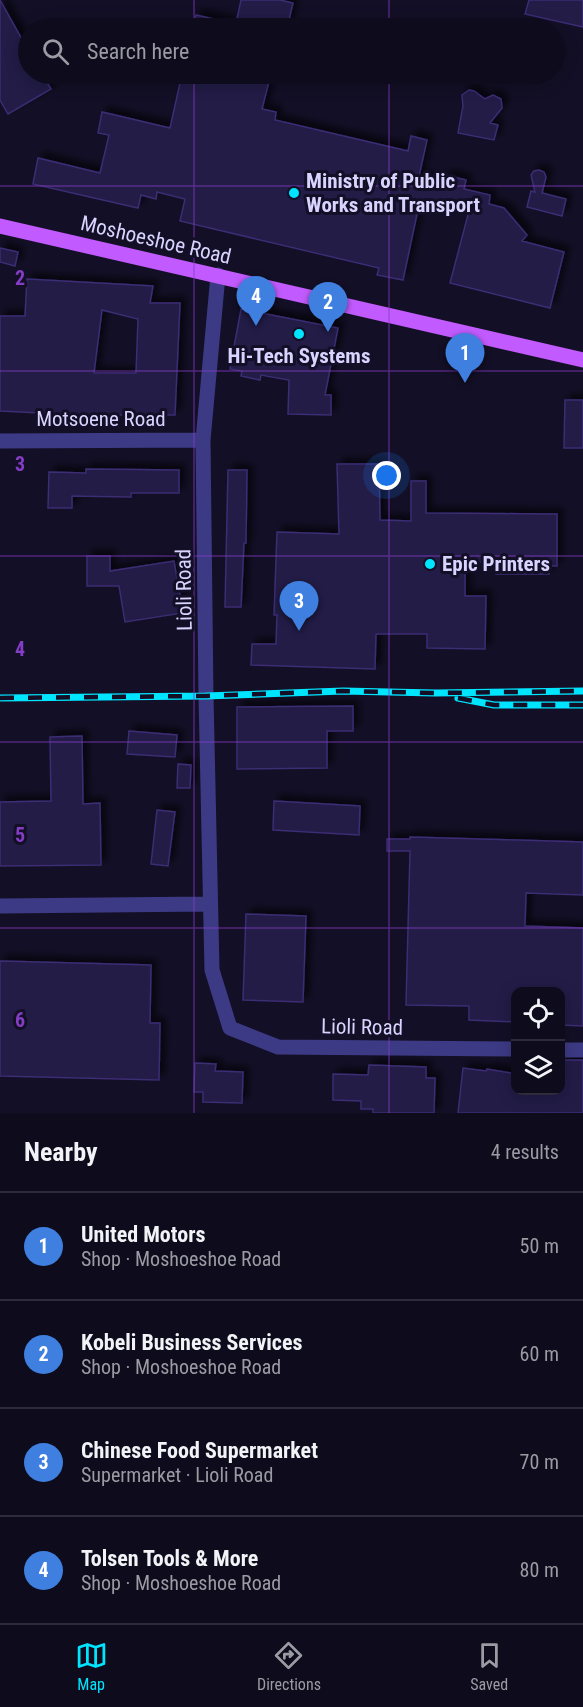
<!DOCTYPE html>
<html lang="en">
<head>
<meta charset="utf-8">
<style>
  :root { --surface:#0e0b1c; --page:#171425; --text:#f1f3f6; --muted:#9b9ba3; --line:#2e2b3b; --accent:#00e5ff }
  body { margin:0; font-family:"Roboto Condensed",sans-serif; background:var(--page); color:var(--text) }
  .controls { position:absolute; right:18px; bottom:18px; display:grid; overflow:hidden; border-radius:12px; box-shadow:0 3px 15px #0003 }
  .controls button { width:54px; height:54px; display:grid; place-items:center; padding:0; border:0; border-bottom:2px solid var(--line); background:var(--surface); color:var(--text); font:30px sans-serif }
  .you { position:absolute; left:387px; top:476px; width:21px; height:21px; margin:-15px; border:4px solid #fff; border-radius:50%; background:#1a73e8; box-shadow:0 0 0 9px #1a73e833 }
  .badge { display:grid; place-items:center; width:39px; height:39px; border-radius:50%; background:var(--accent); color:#fff; font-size:20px; font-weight:700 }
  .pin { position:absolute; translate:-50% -50px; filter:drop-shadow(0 2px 3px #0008) }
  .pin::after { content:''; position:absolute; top:32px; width:21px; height:18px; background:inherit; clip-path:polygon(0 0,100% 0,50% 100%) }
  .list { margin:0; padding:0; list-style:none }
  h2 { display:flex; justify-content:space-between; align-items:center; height:78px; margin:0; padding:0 24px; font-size:26px }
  h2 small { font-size:20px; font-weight:400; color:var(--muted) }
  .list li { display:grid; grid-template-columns:39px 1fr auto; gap:18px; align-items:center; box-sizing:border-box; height:108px; padding:0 24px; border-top:2px solid var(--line) }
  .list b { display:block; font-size:22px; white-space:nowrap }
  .list p { margin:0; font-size:20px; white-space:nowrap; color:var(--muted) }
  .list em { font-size:20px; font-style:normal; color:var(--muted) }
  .icon { flex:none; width:33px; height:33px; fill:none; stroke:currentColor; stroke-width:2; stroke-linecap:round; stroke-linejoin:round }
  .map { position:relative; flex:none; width:583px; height:1113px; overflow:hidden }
  .search { position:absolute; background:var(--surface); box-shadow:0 3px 15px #0003; left:18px; right:18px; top:18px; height:66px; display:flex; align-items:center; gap:15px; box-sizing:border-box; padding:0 21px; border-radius:33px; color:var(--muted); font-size:22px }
  .sheet { height:510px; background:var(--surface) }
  nav { display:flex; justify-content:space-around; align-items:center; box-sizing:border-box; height:84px; border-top:2px solid var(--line); background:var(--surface); font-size:16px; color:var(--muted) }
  nav a { display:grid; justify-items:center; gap:3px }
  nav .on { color:var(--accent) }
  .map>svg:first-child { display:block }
  .building { fill:#241b47; stroke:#3b2d73; stroke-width:1.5; fill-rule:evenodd; filter:url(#shadow) }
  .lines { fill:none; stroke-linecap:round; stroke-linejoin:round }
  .street { stroke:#3d3a85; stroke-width:15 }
  .primary { stroke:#c25bff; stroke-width:15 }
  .rail-casing { stroke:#00e5ff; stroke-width:7 }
  .rail { stroke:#130f26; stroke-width:4.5; stroke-dasharray:14; stroke-linecap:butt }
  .grid { fill:none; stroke:#843dc5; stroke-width:1.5; stroke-opacity:0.55 }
  .poi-dot { fill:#00e5ff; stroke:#130f26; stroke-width:2 }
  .labels { text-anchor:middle; stroke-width:6; stroke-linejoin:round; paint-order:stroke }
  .poi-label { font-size:21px; font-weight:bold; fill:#d9d4ff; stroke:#130f26; text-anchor:start }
  .street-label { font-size:21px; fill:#d9d4ff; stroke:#130f26 }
  .grid-label { font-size:20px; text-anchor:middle; font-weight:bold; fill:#843dc5; stroke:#130f26; stroke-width:6; stroke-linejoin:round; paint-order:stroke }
</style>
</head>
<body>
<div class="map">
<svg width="583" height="1113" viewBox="0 0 583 1113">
  <defs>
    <filter id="shadow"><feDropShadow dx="5.5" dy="-5.5" stdDeviation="3" flood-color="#0009"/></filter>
  </defs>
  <rect width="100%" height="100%" fill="#130f26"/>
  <path class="building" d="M0,0L28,50V74H42L51,89L8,114L0,100Z
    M241,0H280L293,3L287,28H235Z
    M529,0H583V27L525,14Z
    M196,15L232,23V28H193Z
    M182,74H271L262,109L276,112L275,120L408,151L411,136L427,140L419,176L445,182L446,175L466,180L464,189L490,195L489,204L504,208L527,235L522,241L564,252L550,308L450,283L469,211L420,200L403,280L377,275L379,268L180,221L185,199L157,192L156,199L141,195L138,208L33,184L38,158L100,173L109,135L98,133L102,112L170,128Z
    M469,90L474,91L485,99L493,95L501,99L502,108L490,123L498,125L494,140L458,133L463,106L462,95Z
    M539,170L544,172L546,177L542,193L566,199L562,216L527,207L531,191L535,192L531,175L534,171Z
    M0,248L18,252L15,266L0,262Z
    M27,279L153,286L150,303H180L175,415H82L0,411V316H25ZM102,310L138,319L136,373H94Z
    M241,309L338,328L325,395H331V415L288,414L289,380L261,375L260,380L241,376L242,371L230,369Z
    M565,400H583V448H564Z
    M337,464H379L380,520L411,521V481H426V513L557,514V566H549V574H496V562H465V596H486L485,649L427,648V634H376L375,669L251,665L252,644H276L277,615H274L277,532L339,534Z
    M86,469L179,470V493H131V497L72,496V508H48L49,472L86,473Z
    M228,470H247L246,543H244L241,607H225Z
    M87,556H110V571L174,561L183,613L125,622L119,586H87Z
    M353,706V731H327V768L237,769V707Z
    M129,731L177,735L175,757L127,754Z
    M82,736L83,804L100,803L101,865L0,866V802L51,801L50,737Z
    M178,764L191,765L190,788H177Z
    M274,801L360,806L359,835L273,830Z
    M157,810L175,812L168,866L151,864Z
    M410,837L583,842V895L526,893L525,926L583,928V1026L561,1025V992H516V1022L469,1020V1006L406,1005L410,851H387V839H410Z
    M246,914L306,916L303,1002L243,1000Z
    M0,961L151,965L150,1023H160L159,1080L0,1076Z
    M562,1060H583V1113H458L463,1068L486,1071L487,1069L516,1074V1090H561Z
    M195,1063L216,1064L215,1071L243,1072L242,1103L203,1102V1092H194Z
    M369,1065L426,1067V1078H435L434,1113H373V1109H361V1101L333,1100V1074L368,1075Z"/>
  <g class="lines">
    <path class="street" d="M218,275L203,440L206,696L212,970L230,1028L278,1047L516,1049
      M0,441L203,440
      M0,906L209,904
      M560,1050H583"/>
    <path class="primary" d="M0,226L583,360"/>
    <defs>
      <path id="rail" d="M0,698L206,696L343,691L435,693L583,691
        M458,698L494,705H583"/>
    </defs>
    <use href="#rail" class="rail-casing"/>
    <use href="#rail" class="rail"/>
  </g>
  <path class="grid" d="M194,0V28M389,0V28M194,74V1113M389,74V1113M0,186H583M0,371H583M0,556H583M0,742H583M0,928H583"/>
  <g class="poi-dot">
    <circle cx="294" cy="193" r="6"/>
    <circle cx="299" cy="334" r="6"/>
    <circle cx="430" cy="564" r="6"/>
  </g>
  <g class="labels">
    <g class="poi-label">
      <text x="306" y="188">Ministry of Public<tspan x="306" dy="24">Works and Transport</tspan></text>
      <text x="299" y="363" text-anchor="middle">Hi-Tech Systems</text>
      <text x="442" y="571">Epic Printers</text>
    </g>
    <g class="street-label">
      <text transform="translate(156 240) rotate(13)" y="7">Moshoeshoe Road</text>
      <text x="101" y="426">Motsoene Road</text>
      <text transform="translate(184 590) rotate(-91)" y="7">Lioli Road</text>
      <text transform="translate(362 1027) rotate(1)" y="7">Lioli Road</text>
    </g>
  </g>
  <g class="grid-label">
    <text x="20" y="285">2</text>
    <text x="20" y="471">3</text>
    <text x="20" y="656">4</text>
    <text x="20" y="842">5</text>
    <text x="20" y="1027">6</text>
  </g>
</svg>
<div class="controls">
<button><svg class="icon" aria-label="locate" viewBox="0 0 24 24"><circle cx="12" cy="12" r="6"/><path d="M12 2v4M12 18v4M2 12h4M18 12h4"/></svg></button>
<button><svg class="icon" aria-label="layers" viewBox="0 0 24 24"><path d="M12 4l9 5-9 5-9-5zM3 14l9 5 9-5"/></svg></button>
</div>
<div class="you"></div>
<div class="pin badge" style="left:465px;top:383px;background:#3f7fe0">1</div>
<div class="pin badge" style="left:328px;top:332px;background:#3f7fe0">2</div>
<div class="pin badge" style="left:299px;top:631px;background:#3f7fe0">3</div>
<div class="pin badge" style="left:256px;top:326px;background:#3f7fe0">4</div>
<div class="search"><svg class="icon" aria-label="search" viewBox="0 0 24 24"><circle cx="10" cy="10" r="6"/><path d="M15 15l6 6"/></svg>Search here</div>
</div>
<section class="sheet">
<h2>Nearby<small>4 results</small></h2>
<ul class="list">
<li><span class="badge" style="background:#3f7fe0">1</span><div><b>United Motors</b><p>Shop · Moshoeshoe Road</p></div><em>50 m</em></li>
<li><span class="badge" style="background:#3f7fe0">2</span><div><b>Kobeli Business Services</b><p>Shop · Moshoeshoe Road</p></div><em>60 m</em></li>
<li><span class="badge" style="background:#3f7fe0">3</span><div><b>Chinese Food Supermarket</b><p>Supermarket · Lioli Road</p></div><em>70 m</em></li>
<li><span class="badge" style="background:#3f7fe0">4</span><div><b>Tolsen Tools &amp; More</b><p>Shop · Moshoeshoe Road</p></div><em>80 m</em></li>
</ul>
</section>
<nav>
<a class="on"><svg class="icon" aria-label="map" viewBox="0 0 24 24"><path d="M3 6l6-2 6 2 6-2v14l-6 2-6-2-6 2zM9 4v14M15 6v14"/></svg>Map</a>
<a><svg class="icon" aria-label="directions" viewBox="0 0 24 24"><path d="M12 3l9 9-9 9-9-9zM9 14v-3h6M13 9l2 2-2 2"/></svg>Directions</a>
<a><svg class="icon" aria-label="saved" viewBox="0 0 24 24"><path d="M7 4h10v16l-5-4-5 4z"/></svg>Saved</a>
</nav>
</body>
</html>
